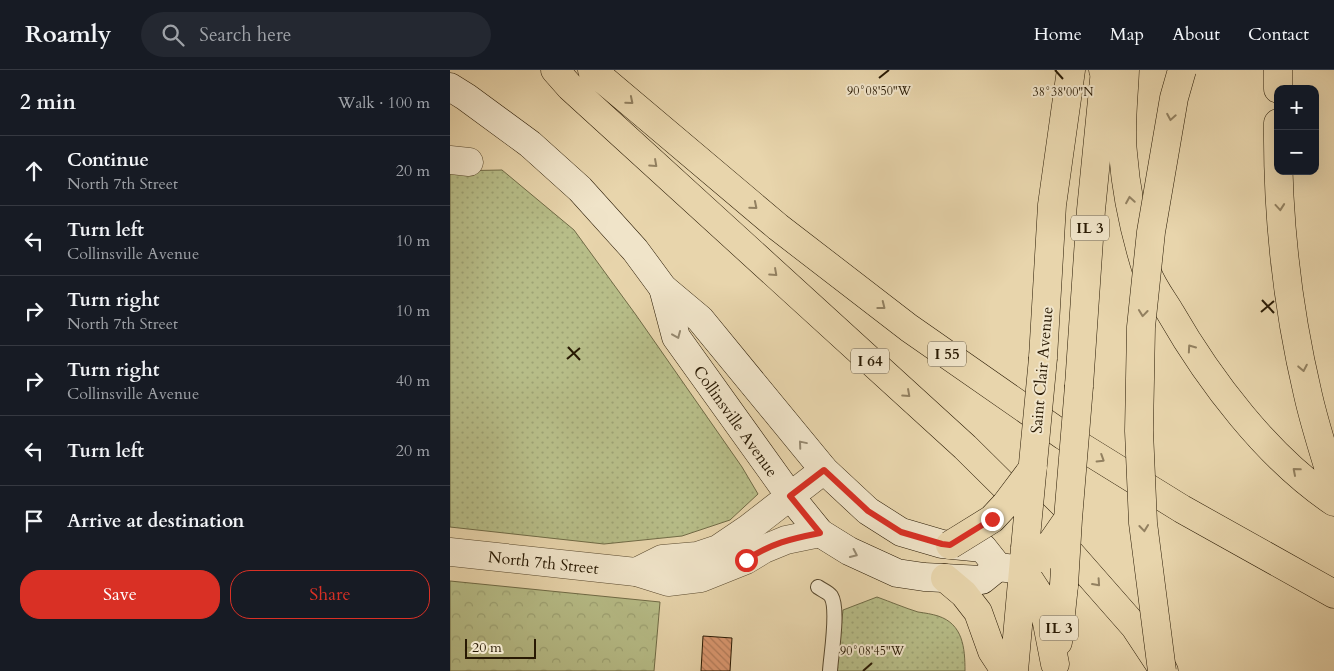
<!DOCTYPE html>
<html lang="en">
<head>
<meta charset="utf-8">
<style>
  :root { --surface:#171b24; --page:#242831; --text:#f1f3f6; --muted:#9ea1a6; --line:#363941; --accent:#d93025 }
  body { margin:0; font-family:Cardo,serif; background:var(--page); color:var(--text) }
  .controls { position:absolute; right:15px; top:15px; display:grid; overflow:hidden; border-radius:10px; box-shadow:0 5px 20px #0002 }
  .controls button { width:45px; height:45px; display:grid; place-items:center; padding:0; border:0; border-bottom:1px solid var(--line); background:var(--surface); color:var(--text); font:25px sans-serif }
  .scale { position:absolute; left:15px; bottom:12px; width:71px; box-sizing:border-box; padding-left:5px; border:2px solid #281903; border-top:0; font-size:14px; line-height:18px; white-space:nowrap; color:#281903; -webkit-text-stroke:4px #f0e4c9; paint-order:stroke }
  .stop { position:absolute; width:15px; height:15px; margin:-11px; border:4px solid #d93025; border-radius:50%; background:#fff }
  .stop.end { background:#d93025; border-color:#fff; box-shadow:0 1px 5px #0008 }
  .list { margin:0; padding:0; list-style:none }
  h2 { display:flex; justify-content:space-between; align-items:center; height:65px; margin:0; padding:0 20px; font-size:21px }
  h2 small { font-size:16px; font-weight:400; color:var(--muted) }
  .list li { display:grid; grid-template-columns:32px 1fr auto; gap:15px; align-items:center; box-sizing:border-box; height:70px; padding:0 20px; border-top:1px solid var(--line) }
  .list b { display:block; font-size:19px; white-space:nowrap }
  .list p { margin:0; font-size:16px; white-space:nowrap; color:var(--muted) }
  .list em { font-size:16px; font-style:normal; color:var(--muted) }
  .actions { display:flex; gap:10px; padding:15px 20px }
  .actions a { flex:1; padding:11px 0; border:1px solid var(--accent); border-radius:20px; text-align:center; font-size:18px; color:var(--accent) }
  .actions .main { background:var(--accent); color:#fff }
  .icon { flex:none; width:28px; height:28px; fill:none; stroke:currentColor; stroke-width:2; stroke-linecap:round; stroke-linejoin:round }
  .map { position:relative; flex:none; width:884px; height:601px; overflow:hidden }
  header { display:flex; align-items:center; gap:30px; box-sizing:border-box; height:70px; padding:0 25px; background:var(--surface); border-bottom:1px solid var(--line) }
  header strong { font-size:24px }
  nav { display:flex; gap:28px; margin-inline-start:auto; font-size:18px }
  .search { width:350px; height:45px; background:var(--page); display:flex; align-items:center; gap:12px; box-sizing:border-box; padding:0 18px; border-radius:28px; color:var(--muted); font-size:19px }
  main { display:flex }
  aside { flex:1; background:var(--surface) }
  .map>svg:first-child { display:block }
  .grass { fill:url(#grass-dots); stroke:#706b46 }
  .forest { fill:url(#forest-crowns); stroke:#706b46 }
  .building { fill:url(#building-back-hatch); stroke:#281903 }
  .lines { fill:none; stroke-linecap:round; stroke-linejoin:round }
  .lane-casing { stroke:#58482d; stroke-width:16 }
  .street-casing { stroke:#58482d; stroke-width:29 }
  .secondary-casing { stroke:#281903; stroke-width:29 }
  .primary-casing { stroke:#281903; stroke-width:29 }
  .highway-casing { stroke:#281903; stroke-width:29 }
  .lane { stroke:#f0e4c9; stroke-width:14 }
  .street { stroke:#f0e4c9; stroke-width:28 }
  .secondary { stroke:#f0e4c9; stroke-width:28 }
  .primary { stroke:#e8d5ac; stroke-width:28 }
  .highway { stroke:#e8d5ac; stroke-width:28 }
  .primary-bridge-casing { stroke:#281903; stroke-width:29; stroke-linecap:butt }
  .highway-bridge-casing { stroke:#281903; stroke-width:29; stroke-linecap:butt }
  .primary-bridge { stroke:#e8d5ac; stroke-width:28 }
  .highway-bridge { stroke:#e8d5ac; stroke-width:28 }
  .oneway { stroke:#928060 }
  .oneway2 { stroke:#968970 }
  .route { stroke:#d93025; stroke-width:6 }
  .ticks { fill:none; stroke:#281903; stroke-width:2 }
  .labels { text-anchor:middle; stroke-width:4; stroke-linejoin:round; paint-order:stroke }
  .shield { fill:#f0e4c9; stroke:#64563e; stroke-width:1 }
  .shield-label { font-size:15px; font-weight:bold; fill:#281903 }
  .street-label { font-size:16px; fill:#281903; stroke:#f0e4c9 }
  .ticks-label { font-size:12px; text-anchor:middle; fill:#281903; stroke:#f0e4c9; stroke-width:4; stroke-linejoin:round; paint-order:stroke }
</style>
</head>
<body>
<header>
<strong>Roamly</strong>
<div class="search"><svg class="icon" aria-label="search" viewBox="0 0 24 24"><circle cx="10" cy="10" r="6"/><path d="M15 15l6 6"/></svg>Search here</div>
<nav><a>Home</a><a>Map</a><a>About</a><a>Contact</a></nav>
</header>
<main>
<aside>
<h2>2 min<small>Walk · 100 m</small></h2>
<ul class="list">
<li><svg class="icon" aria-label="ahead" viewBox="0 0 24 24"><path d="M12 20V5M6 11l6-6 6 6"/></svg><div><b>Continue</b><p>North 7th Street</p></div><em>20 m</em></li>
<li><svg class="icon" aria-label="left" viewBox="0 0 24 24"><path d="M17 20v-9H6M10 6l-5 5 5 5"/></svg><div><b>Turn left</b><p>Collinsville Avenue</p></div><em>10 m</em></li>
<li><svg class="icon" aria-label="right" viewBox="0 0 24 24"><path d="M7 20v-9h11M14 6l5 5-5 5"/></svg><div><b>Turn right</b><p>North 7th Street</p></div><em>10 m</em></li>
<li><svg class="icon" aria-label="right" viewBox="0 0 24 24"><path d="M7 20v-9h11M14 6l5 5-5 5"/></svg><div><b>Turn right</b><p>Collinsville Avenue</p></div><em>40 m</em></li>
<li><svg class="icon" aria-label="left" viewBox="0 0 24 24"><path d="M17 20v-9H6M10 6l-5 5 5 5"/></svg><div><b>Turn left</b></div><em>20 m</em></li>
<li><svg class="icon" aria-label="arrive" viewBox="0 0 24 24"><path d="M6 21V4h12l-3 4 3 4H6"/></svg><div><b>Arrive at destination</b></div></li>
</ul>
<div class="actions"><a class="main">Save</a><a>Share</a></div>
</aside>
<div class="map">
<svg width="884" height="601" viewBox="0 0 884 601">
  <defs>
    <pattern id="grass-dots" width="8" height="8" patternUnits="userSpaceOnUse" patternTransform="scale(1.25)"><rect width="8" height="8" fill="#b7bd88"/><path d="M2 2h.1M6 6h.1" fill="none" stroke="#9da274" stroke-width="1.8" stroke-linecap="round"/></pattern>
    <pattern id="forest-crowns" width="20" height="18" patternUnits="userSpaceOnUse" patternTransform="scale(1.25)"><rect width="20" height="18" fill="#b7bd88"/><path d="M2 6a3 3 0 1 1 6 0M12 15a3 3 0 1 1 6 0" fill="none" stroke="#9da274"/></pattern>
    <pattern id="building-back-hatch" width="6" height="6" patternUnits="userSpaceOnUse" patternTransform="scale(1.25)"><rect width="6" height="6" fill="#dc9972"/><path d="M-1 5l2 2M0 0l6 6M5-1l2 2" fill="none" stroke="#b27c5b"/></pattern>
  </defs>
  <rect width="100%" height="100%" fill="#e8d5ac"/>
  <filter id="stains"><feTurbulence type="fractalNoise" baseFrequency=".004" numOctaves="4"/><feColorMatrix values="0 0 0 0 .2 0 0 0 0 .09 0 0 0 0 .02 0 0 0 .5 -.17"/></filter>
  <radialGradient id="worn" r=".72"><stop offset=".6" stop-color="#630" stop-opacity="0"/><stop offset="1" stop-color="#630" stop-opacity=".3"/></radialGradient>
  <path class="grass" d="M52,100L124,160L186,245L292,397L308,424L280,450L232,466L154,474L0,457V101Z
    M427,527C441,532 455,538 468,542C475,543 482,544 488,546C513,554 515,578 515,601H386L393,540Z"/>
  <path class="forest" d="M0,511L210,532L204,601H0Z"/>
  <path class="building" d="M253,566L282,568L280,601H251Z"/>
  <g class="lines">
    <defs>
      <path id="lane" d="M368,517C372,520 378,522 381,526C389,539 381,584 380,601"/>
      <g id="street">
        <path d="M0,90L19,92"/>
        <path id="s1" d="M0,482L186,502L218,512L251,508L296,490L314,479L336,470L370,463"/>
        <path d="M186,502L212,489L247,486L268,479L299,458L374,400"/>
      </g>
      <g id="secondary">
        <path d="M0,17L16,27L80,74L130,119L185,180L213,218L250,249L374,400L418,441L451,462L492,474L533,478L548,497L573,500"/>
        <path id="s2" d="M213,218L226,267L340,426L370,463L399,481L447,503L474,507L532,510L548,497"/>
      </g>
      <path id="primary" d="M593,288L602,135L621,0
        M629,316L641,140L655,0
        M577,498L573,500L588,523L596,548L605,594
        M495,508L514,524L528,542L542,581L555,601
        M608,572L614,515
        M564,601L575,478"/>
      <path id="highway" d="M105,0L120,17L515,377L605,466L685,557L714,601
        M142,0L328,157L459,258L614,366L732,439L884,524
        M653,0L655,3
        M675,0C674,27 670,56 673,83C676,123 685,164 697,202C702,216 712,229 720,242C759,310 818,388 884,432
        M828,19V0
        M828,53C827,144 837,236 858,325C865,356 875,386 884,416"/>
    </defs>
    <use href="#lane" class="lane-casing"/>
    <use href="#street" class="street-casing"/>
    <use href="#secondary" class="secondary-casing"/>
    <use href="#primary" class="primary-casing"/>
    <use href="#highway" class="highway-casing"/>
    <use href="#lane" class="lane"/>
    <use href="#street" class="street"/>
    <use href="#secondary" class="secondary"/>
    <use href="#primary" class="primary"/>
    <use href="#highway" class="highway"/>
    <defs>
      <path id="primary-bridge" d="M500,475L542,449L556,434L583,398
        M575,478L593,288
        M591,488L618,449
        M614,515L618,449L629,316"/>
      <path id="highway-bridge" d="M712,601L693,453L689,361L691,257L701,162L724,28L732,0"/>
    </defs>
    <use href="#primary-bridge" class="primary-bridge-casing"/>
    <use href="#highway-bridge" class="highway-bridge-casing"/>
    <use href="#primary-bridge" class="primary-bridge"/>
    <use href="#highway-bridge" class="highway-bridge"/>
  </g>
  <defs><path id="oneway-chevron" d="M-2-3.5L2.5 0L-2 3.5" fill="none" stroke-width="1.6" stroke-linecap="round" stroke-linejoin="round" transform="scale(1.25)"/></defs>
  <g class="oneway">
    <use href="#oneway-chevron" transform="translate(180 31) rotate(40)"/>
    <use href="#oneway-chevron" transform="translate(721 47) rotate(100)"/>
    <use href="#oneway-chevron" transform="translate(204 94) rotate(42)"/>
    <use href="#oneway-chevron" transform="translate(680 130) rotate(-99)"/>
    <use href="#oneway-chevron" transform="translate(304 136) rotate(40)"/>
    <use href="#oneway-chevron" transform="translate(830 137) rotate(85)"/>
    <use href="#oneway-chevron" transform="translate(324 203) rotate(42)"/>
    <use href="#oneway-chevron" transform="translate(432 236) rotate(38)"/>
    <use href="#oneway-chevron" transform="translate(693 243) rotate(96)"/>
    <use href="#oneway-chevron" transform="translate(741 278) rotate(-125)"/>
    <use href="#oneway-chevron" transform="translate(853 298) rotate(79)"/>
    <use href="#oneway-chevron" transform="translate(457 324) rotate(42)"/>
    <use href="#oneway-chevron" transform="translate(651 389) rotate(32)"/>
    <use href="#oneway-chevron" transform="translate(846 401) rotate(-139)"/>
    <use href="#oneway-chevron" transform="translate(694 458) rotate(84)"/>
    <use href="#oneway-chevron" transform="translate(647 513) rotate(48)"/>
  </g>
  <g class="oneway2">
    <use href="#oneway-chevron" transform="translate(227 265) rotate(67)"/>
    <use href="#oneway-chevron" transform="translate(352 374) rotate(-130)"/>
    <use href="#oneway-chevron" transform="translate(404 484) rotate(25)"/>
  </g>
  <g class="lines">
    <path class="route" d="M296,490C322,473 340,469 370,463L340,426L374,400L418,441L451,462L492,474L500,475L542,449"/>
  </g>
  <path class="ticks" d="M605,0L613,9M429,8L439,0M812,230L824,243M811,242L824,231M118,277L130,290M117,289L130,278M413,601L422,593"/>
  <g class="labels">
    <g class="shield">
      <rect x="621" y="145.5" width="38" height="25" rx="4"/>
      <rect x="478" y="271.5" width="38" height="25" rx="4"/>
      <rect x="401" y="278.5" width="38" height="25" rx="4"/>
      <rect x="590" y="545.5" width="38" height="25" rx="4"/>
    </g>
    <g class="shield-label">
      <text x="640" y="163">IL 3</text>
      <text x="497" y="289">I 55</text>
      <text x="420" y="296">I 64</text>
      <text x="609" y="563">IL 3</text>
    </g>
    <g class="street-label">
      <text transform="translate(591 300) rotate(-85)" y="6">Saint Clair Avenue</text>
      <text dy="6" stroke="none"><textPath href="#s2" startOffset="154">Collinsville Avenue</textPath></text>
      <text dy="6" stroke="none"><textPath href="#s1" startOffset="94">North 7th Street</textPath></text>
    </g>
  </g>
  <g class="ticks-label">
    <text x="429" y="25">90°08'50"W</text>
    <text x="613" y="26">38°38'00"N</text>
    <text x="422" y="585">90°08'45"W</text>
  </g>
  <rect width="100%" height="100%" filter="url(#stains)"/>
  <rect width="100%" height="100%" fill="url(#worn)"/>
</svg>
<div class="controls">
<button>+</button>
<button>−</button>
</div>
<div class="scale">20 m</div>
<div class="stop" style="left:296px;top:490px"></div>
<div class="stop end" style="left:542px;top:449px"></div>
</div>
</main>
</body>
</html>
